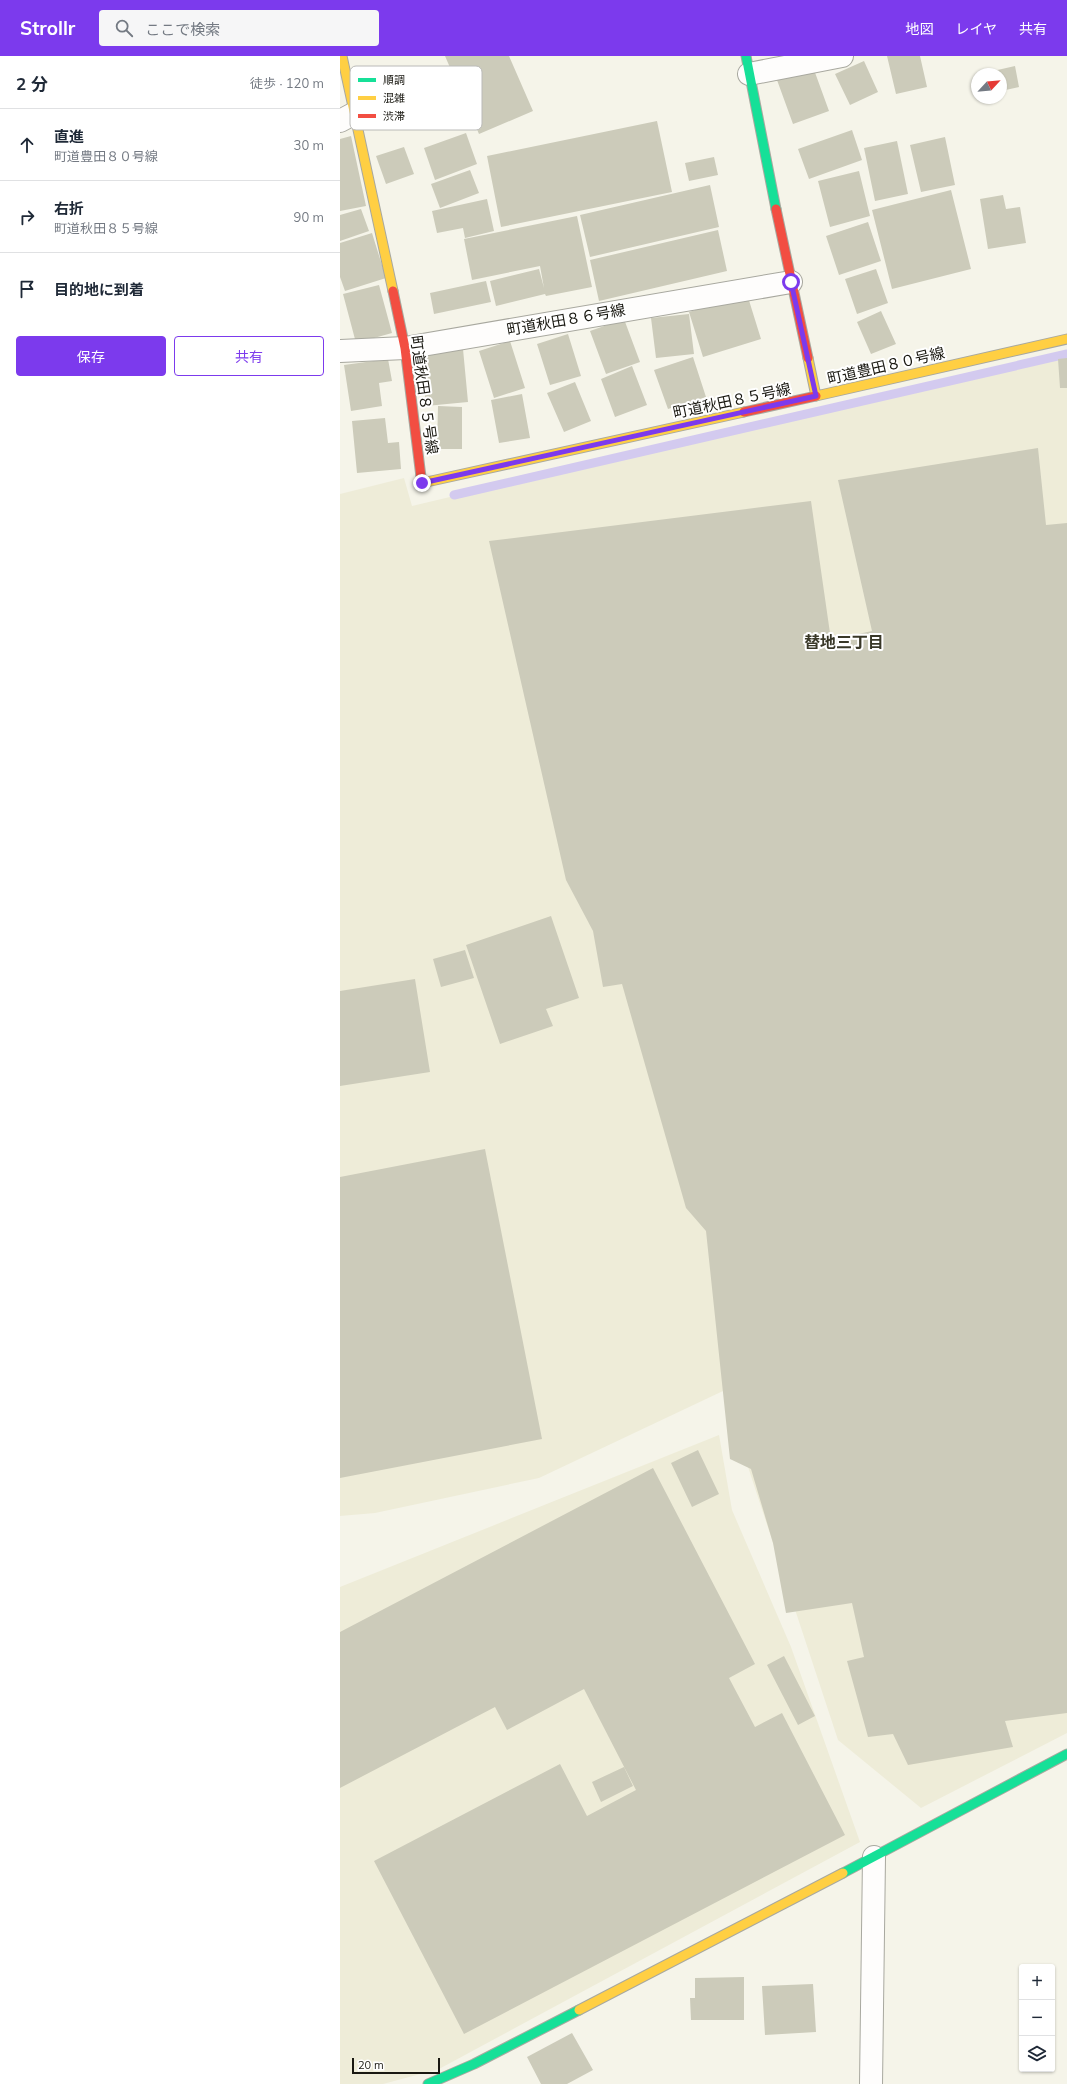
<!DOCTYPE html>
<html lang="ja">
<head>
<meta charset="utf-8">
<style>
  :root { --surface:#fff; --page:#f6f6f7; --text:#1f2937; --muted:#747a83; --line:#e0e1e3; --accent:#7c3aed }
  body { margin:0; font-family:Mulish,"Noto Sans JP",sans-serif; background:var(--page); color:var(--text) }
  .controls { position:absolute; right:12px; bottom:12px; display:grid; overflow:hidden; border-radius:4px; box-shadow:0 1px 3px #0004 }
  .controls button { width:36px; height:36px; display:grid; place-items:center; padding:0; border:0; border-bottom:1px solid var(--line); background:var(--surface); color:var(--text); font:20px sans-serif }
  .compass { position:absolute; left:631px; top:12px; width:36px; height:36px; border-radius:50%; background:var(--surface); box-shadow:0 1px 3px #0004; rotate:64deg }
  .scale { position:absolute; left:12px; bottom:10px; width:88px; box-sizing:border-box; padding-left:4px; border:2px solid #191811; border-top:0; font-size:11px; line-height:14px; white-space:nowrap; color:#191811; -webkit-text-stroke:3px #fff; paint-order:stroke }
  .stop { position:absolute; width:12px; height:12px; margin:-9px; border:3px solid #7c3aed; border-radius:50%; background:#fff }
  .stop.end { background:#7c3aed; border-color:#fff; box-shadow:0 1px 4px #0008 }
  .list { margin:0; padding:0; list-style:none }
  h2 { display:flex; justify-content:space-between; align-items:center; height:52px; margin:0; padding:0 16px; font-size:17px }
  h2 small { font-size:13px; font-weight:400; color:var(--muted) }
  .list li { display:grid; grid-template-columns:26px 1fr auto; gap:12px; align-items:center; box-sizing:border-box; height:72px; padding:0 16px; border-top:1px solid var(--line) }
  .list b { display:block; font-size:15px; white-space:nowrap }
  .list p { margin:0; font-size:13px; white-space:nowrap; color:var(--muted) }
  .list em { font-size:13px; font-style:normal; color:var(--muted) }
  .actions { display:flex; gap:8px; padding:12px 16px }
  .actions a { flex:1; padding:9px 0; border:1px solid var(--accent); border-radius:4px; text-align:center; font-size:14px; color:var(--accent) }
  .actions .main { background:var(--accent); color:#fff }
  .icon { flex:none; width:22px; height:22px; fill:none; stroke:currentColor; stroke-width:2; stroke-linecap:round; stroke-linejoin:round }
  .map { position:relative; flex:none; width:727px; height:2028px; overflow:hidden }
  header { display:flex; align-items:center; gap:24px; box-sizing:border-box; height:56px; padding:0 20px; background:var(--accent); color:#fff }
  header strong { font-size:19px }
  nav { display:flex; gap:22px; margin-inline-start:auto; font-size:14px }
  .search { width:280px; height:36px; background:var(--page); display:flex; align-items:center; gap:10px; box-sizing:border-box; padding:0 14px; border-radius:4px; color:var(--muted); font-size:15px }
  main { display:flex }
  aside { flex:1; background:var(--surface) }
  .map>svg:first-child { display:block }
  .built { fill:#eeecd8 }
  .lines { fill:none; stroke-linecap:round; stroke-linejoin:round }
  .stream { stroke:#d3caef; stroke-width:9 }
  .building { fill:#cccbba }
  .street-casing { stroke:#a8a89f; stroke-width:24 }
  .fast-casing { stroke:#a8a89f; stroke-width:11 }
  .slow-casing { stroke:#a8a89f; stroke-width:11 }
  .jam-casing { stroke:#a8a89f; stroke-width:11 }
  .street { stroke:#fefdfc; stroke-width:22 }
  .fast { stroke:#16e098; stroke-width:9 }
  .slow { stroke:#ffcf43; stroke-width:9 }
  .jam { stroke:#f24e42; stroke-width:9 }
  .route { stroke:#7c3aed; stroke-width:5 }
  .labels { text-anchor:middle; stroke-width:4; stroke-linejoin:round; paint-order:stroke }
  .street-label { font-size:15px; fill:#191811; stroke:#fff }
  .neighbourhood-label { font-size:16px; font-weight:bold; fill:#393828; stroke:#fff }
  .key { fill:#fff; stroke:#babab8; stroke-width:1 }
  .key-label { font-size:11px; fill:#191811 }
</style>
</head>
<body>
<header>
<strong>Strollr</strong>
<div class="search"><svg class="icon" aria-label="search" viewBox="0 0 24 24"><circle cx="10" cy="10" r="6"/><path d="M15 15l6 6"/></svg>ここで検索</div>
<nav><a>地図</a><a>レイヤ</a><a>共有</a></nav>
</header>
<main>
<aside>
<h2>2 分<small>徒歩 · 120 m</small></h2>
<ul class="list">
<li><svg class="icon" aria-label="ahead" viewBox="0 0 24 24"><path d="M12 20V5M6 11l6-6 6 6"/></svg><div><b>直進</b><p>町道豊田８０号線</p></div><em>30 m</em></li>
<li><svg class="icon" aria-label="right" viewBox="0 0 24 24"><path d="M7 20v-9h11M14 6l5 5-5 5"/></svg><div><b>右折</b><p>町道秋田８５号線</p></div><em>90 m</em></li>
<li><svg class="icon" aria-label="arrive" viewBox="0 0 24 24"><path d="M6 21V4h12l-3 4 3 4H6"/></svg><div><b>目的地に到着</b></div></li>
</ul>
<div class="actions"><a class="main">保存</a><a>共有</a></div>
</aside>
<div class="map">
<svg width="727" height="2028" viewBox="0 0 727 2028">
  <rect width="100%" height="100%" fill="#f5f4e9"/>
  <path class="built" d="M727,295V1677L581,1752L498,1684L383,1335L199,1422L35,1457L0,1460V438L64,422L72,450Z
    M379,1379L392,1454L451,1591L520,1786L99,2013L43,2028H0V1531Z"/>
  <g class="lines">
    <path class="stream" d="M114,439L727,298"/>
  </g>
  <path class="building" d="M105,0H169L193,55L139,78Z
    M547,0H580L587,31L556,38Z
    M524,5L538,36L510,49L495,18Z
    M675,10L679,31L661,35V18H640Z
    M473,11L489,55L453,68L437,24Z
    M317,65L332,136L161,171L147,100Z
    M512,74L522,104L469,123L458,93Z
    M126,77L137,108L95,124L84,92Z
    M11,80L26,150L0,155V83Z
    M605,81L615,129L581,136L570,89Z
    M557,85L568,138L535,145L524,92Z
    M64,91L74,118L46,128L36,100Z
    M374,101L378,119L349,125L345,107Z
    M130,114L139,137L100,152L91,128Z
    M519,115L530,160L490,171L478,125Z
    M370,129L379,171L250,201L240,159Z
    M611,134L631,213L552,233L532,154Z
    M663,139L666,153L680,151L686,187L648,193L640,143Z
    M147,143L154,175L125,182L123,172L97,177L92,155Z
    M21,153L29,175L0,185V159Z
    M237,160L252,231L206,240L205,238L156,250L150,225L199,213L204,232L200,210L132,224L124,183Z
    M528,166L541,205L499,219L486,180Z
    M378,174L387,215L259,245L250,204Z
    M32,177L46,222L5,235L0,221V187Z
    M536,213L548,247L517,258L505,223Z
    M146,225L151,246L94,258L90,237Z
    M39,229L52,277L16,287L3,238Z
    M407,238L421,283L363,301L349,256Z
    M541,255L556,288L531,298L517,266Z
    M349,258L354,298L316,302L311,262Z
    M284,263L300,306L266,318L250,275Z
    M228,278L241,320L210,329L197,288Z
    M170,285L185,332L154,342L139,295Z
    M123,293L128,346L86,350L81,297Z
    M353,301L366,341L328,353L314,314Z
    M727,302V332H720L718,303Z
    M48,303L52,325L39,327L42,350L11,355L4,309Z
    M292,310L307,349L275,361L261,323Z
    M235,326L251,365L224,376L207,337Z
    M182,338L190,382L159,387L151,344Z
    M98,350L122,351V393H97Z
    M45,362L48,387L59,386L61,413L17,417L12,365Z
    M698,392L706,469L727,467V1657L665,1665L673,1691L568,1709L553,1678L528,1681L507,1605L524,1601L512,1547L446,1557L433,1487L411,1413L390,1403L366,1175L346,1152L282,928L263,931L253,875L226,824L149,485L471,445L491,584L532,575L498,424Z
    M211,860L239,942L206,953L213,970L160,988L126,889Z
    M125,894L134,922L101,931L93,903Z
    M75,923L90,1016L0,1030V935Z
    M145,1093L202,1383L0,1422V1121Z
    M358,1394L379,1438L352,1451L331,1407Z
    M313,1412L415,1608L389,1622L415,1671L442,1657L505,1779L124,1978L34,1805L220,1708L247,1760L296,1734L244,1633L167,1674L155,1651L0,1732V1576Z
    M444,1600L475,1660L458,1669L427,1609Z
    M284,1711L293,1730L261,1746L252,1726Z
    M404,1921V1964H351L350,1942H355V1922Z
    M473,1928L476,1976L425,1979L422,1930Z
    M232,1977L253,2014L227,2028H201L187,2001Z"/>
  <g class="lines">
    <defs>
      <path id="street" d="M409,18L502,0
        M0,65L15,57
        M0,295L65,292L451,226
        M531,2028L534,1801"/>
      <path id="fast" d="M406,0L436,153
        M503,1817L727,1698
        M88,2028L134,2008L239,1954"/>
      <path id="slow" d="M2,0L53,235
        M468,302L476,340L727,283
        M81,421L82,427L404,356
        M239,1954L503,1817"/>
      <path id="jam" d="M436,153L468,302
        M53,235L65,292L81,421
        M404,356L476,340"/>
    </defs>
    <use href="#street" class="street-casing"/>
    <use href="#fast" class="fast-casing"/>
    <use href="#slow" class="slow-casing"/>
    <use href="#jam" class="jam-casing"/>
    <use href="#street" class="street"/>
    <use href="#fast" class="fast"/>
    <use href="#slow" class="slow"/>
    <use href="#jam" class="jam"/>
  </g>
  <g class="lines">
    <path class="route" d="M82,427L476,340L451,226"/>
  </g>
  <g class="labels">
    <g class="street-label">
      <text transform="translate(226 264) rotate(-10)" y="5">町道秋田８６号線</text>
      <text transform="translate(546 310) rotate(-13)" y="5">町道豊田８０号線</text>
      <text transform="translate(84 339) rotate(82)" y="5">町道秋田８５号線</text>
      <text transform="translate(392 345) rotate(-12)" y="5">町道秋田８５号線</text>
    </g>
    <g class="neighbourhood-label">
      <text x="504" y="592">替地三丁目</text>
    </g>
  </g>
  <rect x="10" y="10" width="132" height="64" rx="6" class="key"/>
  <rect x="18" y="22" width="18" height="4" fill="#16e098"/>
  <rect x="18" y="40" width="18" height="4" fill="#ffcf43"/>
  <rect x="18" y="58" width="18" height="4" fill="#f24e42"/>
  <g class="key-label">
    <text x="43" y="28">順調</text>
    <text x="43" y="46">混雑</text>
    <text x="43" y="64">渋滞</text>
  </g>
</svg>
<div class="controls">
<button>+</button>
<button>−</button>
<button><svg class="icon" aria-label="layers" viewBox="0 0 24 24"><path d="M12 4l9 5-9 5-9-5zM3 14l9 5 9-5"/></svg></button>
</div>
<svg class="compass" viewBox="-18 -18 36 36"><path d="M0-13l5 13h-10z" fill="#e53935"/><path d="M0 13l5-13h-10z" fill="#747a83"/></svg>
<div class="scale">20 m</div>
<div class="stop" style="left:451px;top:226px"></div>
<div class="stop end" style="left:82px;top:427px"></div>
</div>
</main>
</body>
</html>
